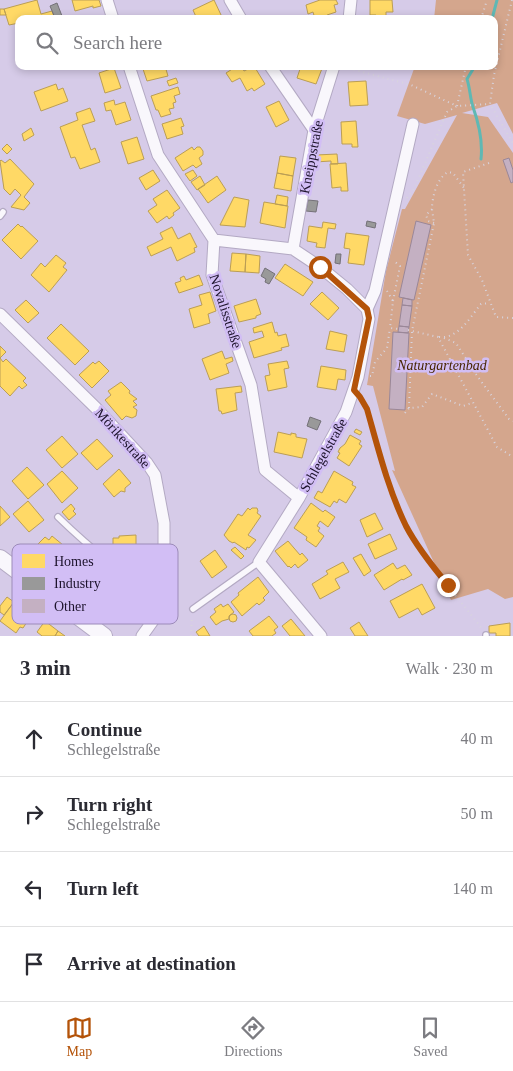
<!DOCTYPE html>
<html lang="en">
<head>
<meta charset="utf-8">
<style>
  :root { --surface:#fff; --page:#f7f7f7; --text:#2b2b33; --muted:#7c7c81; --line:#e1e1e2; --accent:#b45309 }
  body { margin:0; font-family:Georgia,serif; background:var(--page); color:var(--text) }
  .stop { position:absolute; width:15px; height:15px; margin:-11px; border:4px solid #b45309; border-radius:50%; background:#fff }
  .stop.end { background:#b45309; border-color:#fff; box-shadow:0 1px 5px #0008 }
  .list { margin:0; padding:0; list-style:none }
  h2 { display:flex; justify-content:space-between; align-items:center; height:65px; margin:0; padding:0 20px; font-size:21px }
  h2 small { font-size:16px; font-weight:400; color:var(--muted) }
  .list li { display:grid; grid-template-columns:32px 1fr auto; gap:15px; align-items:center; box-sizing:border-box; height:75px; padding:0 20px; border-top:1px solid var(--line) }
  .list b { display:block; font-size:19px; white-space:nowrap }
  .list p { margin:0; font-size:16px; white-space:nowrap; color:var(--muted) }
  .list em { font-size:16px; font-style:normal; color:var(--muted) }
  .icon { flex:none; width:28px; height:28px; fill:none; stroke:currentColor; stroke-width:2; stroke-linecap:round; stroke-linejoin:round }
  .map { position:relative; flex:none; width:513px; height:636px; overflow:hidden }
  .search { position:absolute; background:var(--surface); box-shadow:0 2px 8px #0003; left:15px; right:15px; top:15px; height:55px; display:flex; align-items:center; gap:12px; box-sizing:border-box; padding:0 18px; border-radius:10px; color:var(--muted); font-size:19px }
  .sheet { height:365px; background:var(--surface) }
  nav { display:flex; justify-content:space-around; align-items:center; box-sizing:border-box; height:70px; border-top:1px solid var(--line); background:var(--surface); font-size:14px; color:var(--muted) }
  nav a { display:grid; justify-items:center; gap:2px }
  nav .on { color:var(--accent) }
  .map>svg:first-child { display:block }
  .green { fill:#d4a68d }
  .homes { fill:#ffd966; stroke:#bb9e55 }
  .industry { fill:#999; stroke:#747178 }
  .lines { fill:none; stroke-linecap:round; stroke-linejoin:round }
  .stream { stroke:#5fb8b4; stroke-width:3 }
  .building { fill:#c4b0c2; stroke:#9a8798 }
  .lane-casing { stroke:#b3a9c3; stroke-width:8 }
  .street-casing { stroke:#b3a9c3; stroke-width:13 }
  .secondary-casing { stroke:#b3a9c3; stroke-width:18 }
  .path { stroke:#d8d4de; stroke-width:2; stroke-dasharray:1 4; stroke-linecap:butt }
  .lane { stroke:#f9f7fc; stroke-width:5.5 }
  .street { stroke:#f9f7fc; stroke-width:11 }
  .secondary { stroke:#f9f7fc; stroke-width:16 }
  .route { stroke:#b45309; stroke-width:6 }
  .labels { text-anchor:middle; stroke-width:5; stroke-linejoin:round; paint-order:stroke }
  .street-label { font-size:14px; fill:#1d132c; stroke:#d2bef5 }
  .park-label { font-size:14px; font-style:italic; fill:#472602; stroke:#d2bef5 }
  .key { fill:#d2bef5; stroke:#9c8bb9; stroke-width:1 }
  .key-label { font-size:14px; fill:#1d132c }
</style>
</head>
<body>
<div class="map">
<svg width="513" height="636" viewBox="0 0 513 636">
  <rect width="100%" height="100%" fill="#d6cbe8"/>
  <path class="green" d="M436,0H513V134L497,103L462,113L488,117L513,153V597L505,599L488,589L451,600L392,470L395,471L373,386L367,385L386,271L402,209H405L457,115L425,124L397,116L415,66H494V19H434Z"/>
  <path class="homes" d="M37,0L41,14L52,11L55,19H40L39,17L19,19V23L9,25L4,9Z
    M72,0H99L101,6L93,8V6L75,11Z
    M214,0L222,17L218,19H197L193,10Z
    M320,0H336L338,4L334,5L336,12L327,15L328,19H315L313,12L308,14L306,5Z
    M370,0H392L393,12H386V19H376V15H370Z
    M0,9H4L6,15H0Z
    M142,66H165L168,76L147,81Z
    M237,66H241L244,71L254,66L265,84L254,91L252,88L247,91L240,78L232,82L226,73Z
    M301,66H323L316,84L297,78Z
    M114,68L121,88L105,93L99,73Z
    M176,78L178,83L169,86L167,81Z
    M366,81L368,105L350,106L348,82Z
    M56,84L58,90L63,88L68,101L41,111L34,92Z
    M178,87L180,94L174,96L176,102L173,103L174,108L169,109L171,114L161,117L158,110H156L151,96Z
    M114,100L115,105L125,102L131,120L116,125L111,110L106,111L104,103Z
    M279,101L289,120L276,127L266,107Z
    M90,108L95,121L82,125L91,150L95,148L100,162L80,169L75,157L71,158L60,127L78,120L76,113Z
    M181,118L184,126L181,127L183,134L167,139L162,124Z
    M356,121L358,147H352V144H342L341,122Z
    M31,128L34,135L24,141L22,134Z
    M137,137L144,159L128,164L121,142Z
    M7,144L12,149L7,154L2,149Z
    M192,147L194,150L197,147H200L203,151V155L199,158L202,164L196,168L193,165L183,171L175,158Z
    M337,154L338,164H331V161L315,162L316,155Z
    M280,156L296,158L293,176L277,173Z
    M10,159L34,184L24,197L30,203L24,210L11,207L21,195L15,189L10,195L4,189L0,161L1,160L5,163Z
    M346,163L348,191H341V187L332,188L330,164Z
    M153,170L160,181L146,190L139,178Z
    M193,170L197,176L190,181L185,174Z
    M277,173L293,176L291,191L274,188Z
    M200,176L205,185L197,190L191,182Z
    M217,176L226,190L208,203L198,189Z
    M167,190L180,208L173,213L174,215L169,219L167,216L157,223L148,211L157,205L153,199Z
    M277,195L288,197L287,206L275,204Z
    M234,197L249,200L245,227L220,225Z
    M264,202L288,206L285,228L260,223Z
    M323,222L336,224L335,229L328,228L325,248L316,247L317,243L307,241L309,226L322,228Z
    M18,224L21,227L22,226L38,241L21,259L2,240Z
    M172,227L178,239L190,233L197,247L194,248L195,252L177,261L171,247L151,256L147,247L163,239L160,233Z
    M346,233L369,236L364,265L348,263L350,249L344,248Z
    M232,253L246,254L245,272L230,271Z
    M246,254L260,256L259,273L245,272Z
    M56,255L66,263L63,267L67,270L49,292L31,275L41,263L45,267Z
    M285,264L313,282L303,296L275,278Z
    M199,275L203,285L179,293L175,283L181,281L180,278L184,276L186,280Z
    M210,292L216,311L208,314L210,323L194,328L189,309L202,305L199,295Z
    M322,292L339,308L328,320L310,304Z
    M256,299L261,314L256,316V318L239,322L234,306Z
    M26,300L39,313L28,323L15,310Z
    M272,322L275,333L277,332L278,336L286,334L289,346L281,348L282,350L254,358L249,342L264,337L262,331L254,333L253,328Z
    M61,324L89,351L75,365L47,338Z
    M330,331L347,335L344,352L326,349Z
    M0,346L6,352L0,358L3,362L6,359L26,378L23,381L27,385L22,389L19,386L10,396L0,386Z
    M222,351L225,359L232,357L233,361L226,364L229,373L210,380L202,359Z
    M99,361L109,371L92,388L79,375L93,362L95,364Z
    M287,361L289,368L284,369L287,387L268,391L265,376L270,375L268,364Z
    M321,366L346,370L345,380L338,379L336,390L317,387Z
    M121,382L130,391L129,393L137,399L133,401L137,405L133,407L137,410L136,416L132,418L126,416L122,420L105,400L111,395L108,391Z
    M241,386L242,392L235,393L237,410L222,414L221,411H219L216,389Z
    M356,429L362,432L360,435L354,432Z
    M278,432L291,435V433L296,434V437L307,439L302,458L274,452Z
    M350,435L361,441L359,444L362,446L349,466L337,458L340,453L338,452L340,448L345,444Z
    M62,436L78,454L62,468L46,450Z
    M97,439L113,456L97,470L81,453Z
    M27,467L44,485L28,499L12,481Z
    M119,469L131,483L125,488V492L121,491L114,497L103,484Z
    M62,471L78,488L62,503L47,484Z
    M334,471L353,482L352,485L356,487L346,503L339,499L337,503L334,501L330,507L314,498L318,491L322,493Z
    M28,501L44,520L29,532L13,514Z
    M311,503L323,512L325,510L335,517L328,527L320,521L317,526L320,528L318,531L324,536L316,547L306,540L307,537L294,528Z
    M71,504L75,509L73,511L76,514L69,520L62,512Z
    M0,506L10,517L0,526Z
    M248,508L250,510L252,508H257L258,511L257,513L261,516L248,535L256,540L249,548L247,547L246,550L234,542L233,543L229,541L224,535L238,514L242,516Z
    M375,513L383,529L367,537L360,520Z
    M390,534L397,549L375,559L368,544Z
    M136,535V555L122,556V550H113V538H119V536Z
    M52,536L63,545L59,550L62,553L50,569L45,565L43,568L39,564L41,562L29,553L45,537L49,540Z
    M288,541L300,555L302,553L308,560L298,568L295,564L291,568L289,566L288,567L275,551Z
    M235,547L244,556L241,559L231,550Z
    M215,550L227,567L212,578L200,561Z
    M361,554L371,571L364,576L353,558Z
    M343,562L349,572L335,579L340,588L320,599L312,584L328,574L326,571Z
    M393,563L397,569L405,565L412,575L403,580L402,579L384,590L374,575Z
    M258,577L269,592L263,598L265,600L259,605L257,603L242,616L231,602L239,595L238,593Z
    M422,584L435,608L422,615L418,608L399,618L390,601Z
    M7,597L14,602L4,615L0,612V606Z
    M14,602L30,614L25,620L27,622L23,628L20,627L16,633L0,621Z
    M221,604L223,607L228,604L234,612L229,616V619L222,621L216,625L210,617L216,612L214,609Z
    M229 618a4 4 0 1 1 8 0a4 4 0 1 1-8 0Z
    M269,616L278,627L274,630L276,633L272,636H253L249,631Z
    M291,619L305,636H290L282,626Z
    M45,621L58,631L55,636H42L37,632Z
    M359,622L368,636H355L350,628Z
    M510,623V636H496V633H489V626Z
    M204,626L210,636H199L196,632Z
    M58,631L65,636H55Z"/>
  <path class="industry" d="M57,3L62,16L55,18L50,6Z
    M308,200L318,201L316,212L306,211Z
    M367,221L376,223L375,228L366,226Z
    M336,254H341L340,264L335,263Z
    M265,268L275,274L269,284L265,282L266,279L261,276Z
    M310,417L321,421L317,430L307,426Z"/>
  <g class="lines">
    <path class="stream" d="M492,19L497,0
      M475,66L467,79C470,88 470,98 473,107C479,124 483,141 481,159"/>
  </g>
  <path class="building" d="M509,158L513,170V182L511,183L503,160Z
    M416,221L431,225L414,300L399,297Z
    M403,298L412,300V306L402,305Z
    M402,305L412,306L409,327L399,326Z
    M399,326L409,327L408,333L398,332Z
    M393,332L409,333L405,410L389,409Z"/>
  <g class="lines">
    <defs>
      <path id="lane" d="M0,216L3,212
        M58,517C90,548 124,576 162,599
        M193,609L259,562
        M486,635V636"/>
      <path id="street" d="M107,0L113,19
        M230,0L241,19
        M349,19L351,0
        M129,66L158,155L214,240L212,275L251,385L265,470L299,498
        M270,66L314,130
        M214,240L293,249L320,267L347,289L367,309L369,319L358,377L346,412L299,498L259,562L321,636
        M293,249L314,130L334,66
        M367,309L375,291L413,124
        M0,314L96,408L147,463L155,475L164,523V584L162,599L157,615L142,636"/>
      <path id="secondary" d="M0,558L104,636"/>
    </defs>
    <use href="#lane" class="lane-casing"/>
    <use href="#street" class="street-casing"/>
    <use href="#secondary" class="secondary-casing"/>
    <path class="path" d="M512,0L494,75L490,104L513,143
      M481,19L487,0
      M344,67L411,85L457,106
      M457,106L466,66
      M489,163L463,172L468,255L482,280L496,317L513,318
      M407,198L414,189L447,112L457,106L490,104
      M434,223L428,221L426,215L432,209C432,197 437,178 448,172L453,173L464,188
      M387,291L393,301L390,328L399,329
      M393,301L400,266L394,261
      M408,330L438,337L497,447L513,457
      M439,337C459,339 470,317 481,304L490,303
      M444,338L456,343L475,373L509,419L513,421
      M370,376H372L375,362L387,348L390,328
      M362,399L367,409C378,448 387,492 407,528C427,565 457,595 482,629
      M409,408L412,331L434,223L432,209
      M405,413L409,408L422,407L432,394L463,406L472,403
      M191,636L192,617"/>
    <use href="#lane" class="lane"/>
    <use href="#street" class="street"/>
    <use href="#secondary" class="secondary"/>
  </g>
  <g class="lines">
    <path class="route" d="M320,267L367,309L369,318L354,390L360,397L367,409C378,448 388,489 406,526C417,547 433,567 448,585"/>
  </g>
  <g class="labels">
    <g class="street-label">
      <text transform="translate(311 157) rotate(-79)" y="5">Kneippstraße</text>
      <text transform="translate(226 311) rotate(72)" y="5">Novalisstraße</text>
      <text transform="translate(123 438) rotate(48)" y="5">Mörikestraße</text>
      <text transform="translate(323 455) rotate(-61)" y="5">Schlegelstraße</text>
    </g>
    <g class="park-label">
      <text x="442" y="370">Naturgartenbad</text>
    </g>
  </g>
  <rect x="12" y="544" width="166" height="80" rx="8" class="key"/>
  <rect x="22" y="554" width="23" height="14" fill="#ffd966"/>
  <rect x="22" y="577" width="23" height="13" fill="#999"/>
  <rect x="22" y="599" width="23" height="14" fill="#c4b0c2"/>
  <g class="key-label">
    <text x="54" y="566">Homes</text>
    <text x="54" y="588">Industry</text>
    <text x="54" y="611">Other</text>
  </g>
</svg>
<div class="stop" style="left:320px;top:267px"></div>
<div class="stop end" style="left:448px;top:585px"></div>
<div class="search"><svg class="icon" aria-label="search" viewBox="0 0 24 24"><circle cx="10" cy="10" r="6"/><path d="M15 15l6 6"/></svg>Search here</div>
</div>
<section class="sheet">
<h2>3 min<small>Walk · 230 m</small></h2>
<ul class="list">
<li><svg class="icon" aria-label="ahead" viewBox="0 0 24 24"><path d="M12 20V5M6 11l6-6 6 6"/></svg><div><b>Continue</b><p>Schlegelstraße</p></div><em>40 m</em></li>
<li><svg class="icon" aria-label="right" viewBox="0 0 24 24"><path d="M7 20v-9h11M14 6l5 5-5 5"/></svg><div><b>Turn right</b><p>Schlegelstraße</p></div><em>50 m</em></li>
<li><svg class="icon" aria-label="left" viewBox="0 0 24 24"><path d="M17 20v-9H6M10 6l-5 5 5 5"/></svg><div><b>Turn left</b></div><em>140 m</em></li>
<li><svg class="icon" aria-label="arrive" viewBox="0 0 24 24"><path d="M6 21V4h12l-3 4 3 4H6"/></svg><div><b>Arrive at destination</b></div></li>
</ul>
</section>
<nav>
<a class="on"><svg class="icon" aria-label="map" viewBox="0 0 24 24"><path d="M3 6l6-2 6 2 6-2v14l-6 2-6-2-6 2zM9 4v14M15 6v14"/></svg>Map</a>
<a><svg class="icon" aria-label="directions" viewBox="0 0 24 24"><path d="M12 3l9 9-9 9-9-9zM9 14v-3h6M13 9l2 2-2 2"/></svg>Directions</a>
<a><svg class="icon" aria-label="saved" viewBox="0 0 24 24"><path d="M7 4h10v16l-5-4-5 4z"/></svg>Saved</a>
</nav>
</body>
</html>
